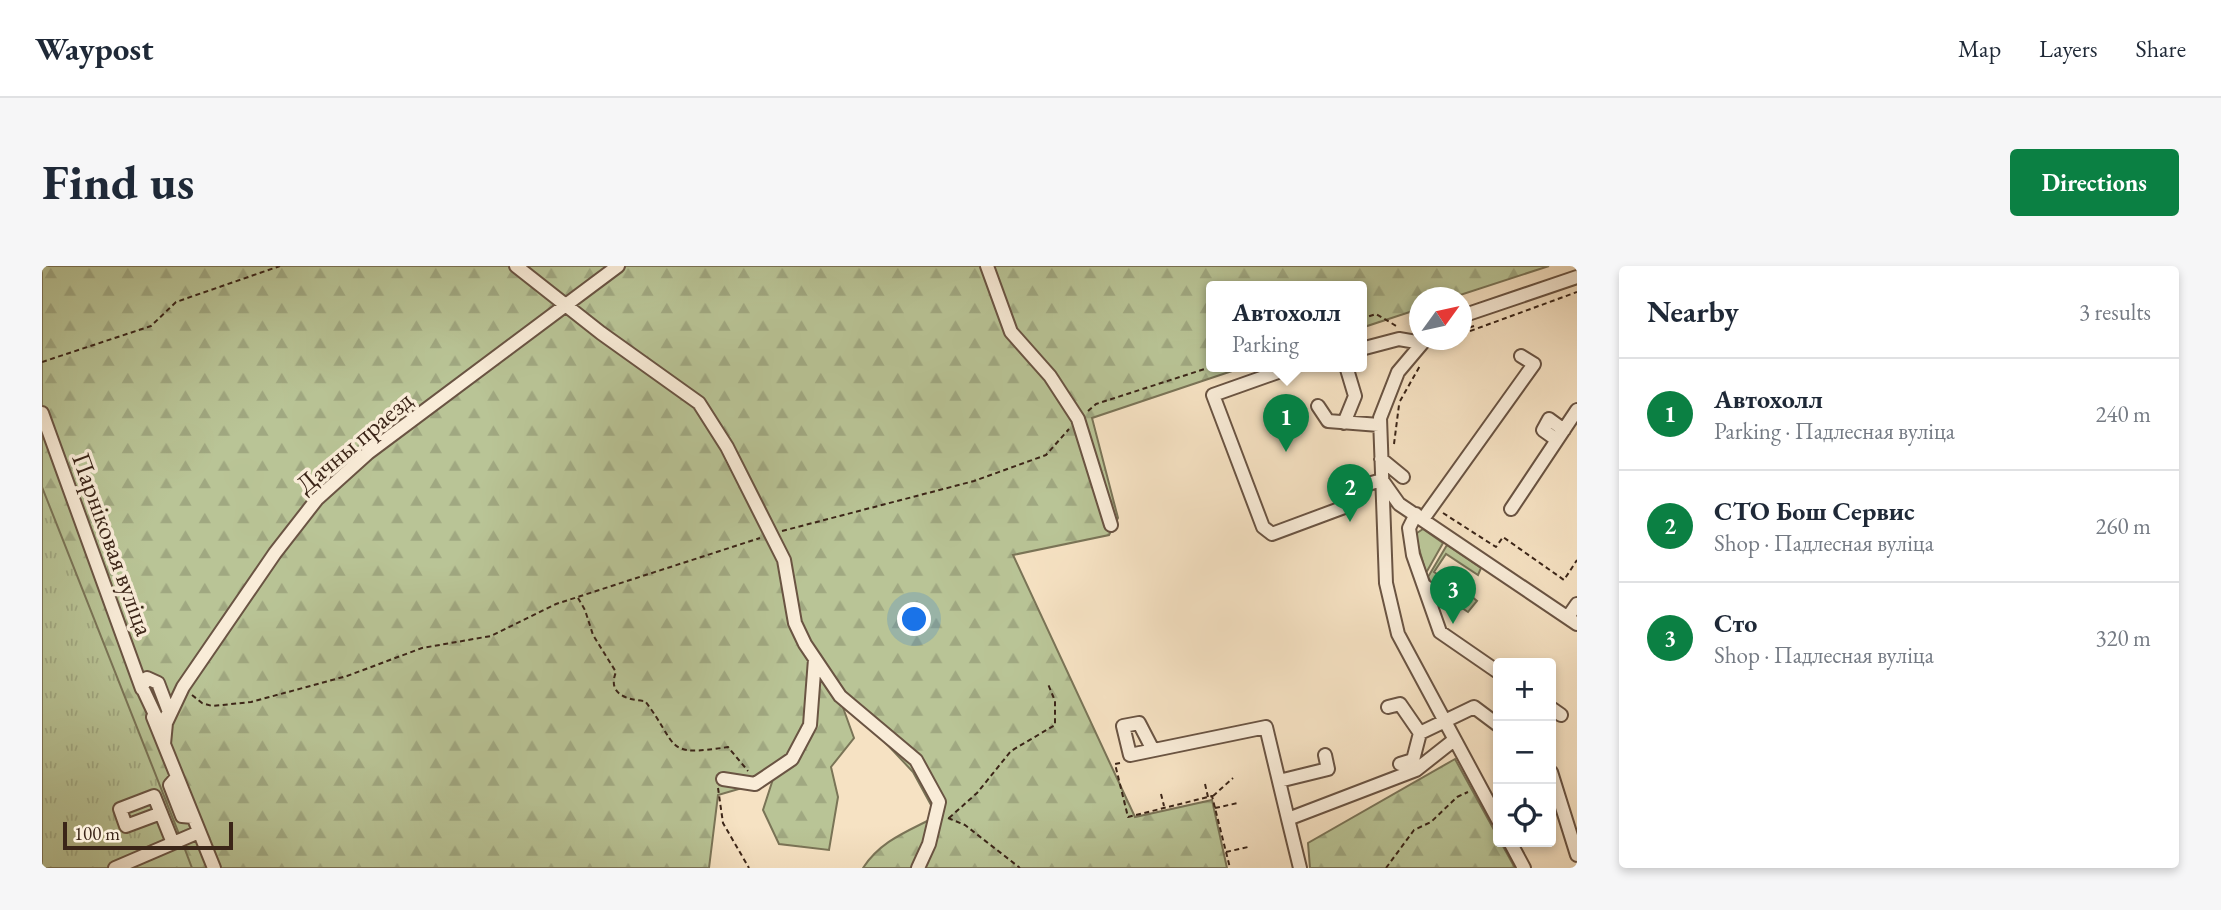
<!DOCTYPE html>
<html lang="en">
<head>
<meta charset="utf-8">
<style>
  :root { --surface:#fff; --page:#f6f6f7; --text:#1f2937; --muted:#747a83; --line:#e0e1e3; --accent:#0b8043 }
  body { margin:0; font-family:"EB Garamond",serif; background:var(--page); color:var(--text) }
  .controls { position:absolute; right:21px; bottom:21px; display:grid; overflow:hidden; border-radius:7px; box-shadow:0 4px 10px #0003 }
  .controls button { width:63px; height:63px; display:grid; place-items:center; padding:0; border:0; border-bottom:2px solid var(--line); background:var(--surface); color:var(--text); font:35px sans-serif }
  .compass { position:absolute; left:1367px; top:21px; width:63px; height:63px; border-radius:50%; background:var(--surface); box-shadow:0 4px 10px #0003; rotate:57deg }
  .scale { position:absolute; left:21px; bottom:18px; width:170px; box-sizing:border-box; padding-left:7px; border:4px solid #3b2518; border-top:0; font-size:19px; line-height:24px; white-space:nowrap; color:#3b2518; -webkit-text-stroke:5px #f9ecd8; paint-order:stroke }
  .you { position:absolute; left:873px; top:354px; width:24px; height:24px; margin:-18px; border:5px solid #fff; border-radius:50%; background:#1a73e8; box-shadow:0 0 0 10px #1a73e833 }
  .badge { display:grid; place-items:center; width:46px; height:46px; border-radius:50%; background:var(--accent); color:#fff; font-size:23px; font-weight:700 }
  .pin { position:absolute; translate:-50% -58px; filter:drop-shadow(0 2px 4px #0008) }
  .pin::after { content:''; position:absolute; top:37px; width:24px; height:21px; background:inherit; clip-path:polygon(0 0,100% 0,50% 100%) }
  .popup { position:absolute; left:1164px; top:15px; width:161px; height:91px; box-sizing:border-box; display:grid; place-content:center; border-radius:7px; background:var(--surface); filter:drop-shadow(0 2px 5px #0005); font-size:23px; white-space:nowrap; color:var(--muted) }
  .popup b { font-size:26px; color:var(--text) }
  .popup::after { content:''; position:absolute; left:50%; top:100%; margin-left:-14px; border:14px solid transparent; border-top-color:var(--surface) }
  .list { margin:0; padding:0; list-style:none }
  h2 { display:flex; justify-content:space-between; align-items:center; height:91px; margin:0; padding:0 28px; font-size:30px }
  h2 small { font-size:23px; font-weight:400; color:var(--muted) }
  .list li { display:grid; grid-template-columns:46px 1fr auto; gap:21px; align-items:center; box-sizing:border-box; height:112px; padding:0 28px; border-top:2px solid var(--line) }
  .list b { display:block; font-size:26px; white-space:nowrap }
  .list p { margin:0; font-size:23px; white-space:nowrap; color:var(--muted) }
  .list em { font-size:23px; font-style:normal; color:var(--muted) }
  .icon { flex:none; width:38px; height:38px; fill:none; stroke:currentColor; stroke-width:2; stroke-linecap:round; stroke-linejoin:round }
  .map { position:relative; flex:none; width:1535px; height:602px; overflow:hidden; border-radius:7px }
  header { display:flex; align-items:center; gap:42px; box-sizing:border-box; height:98px; padding:0 35px; background:var(--surface); border-bottom:2px solid var(--line) }
  header strong { font-size:33px }
  nav { display:flex; gap:38px; margin-inline-start:auto; font-size:24px }
  .intro { display:flex; align-items:center; justify-content:space-between; box-sizing:border-box; height:168px; padding:0 42px }
  h1 { margin:0; font-size:49px }
  .button { padding:18px 32px; border-radius:7px; background:var(--accent); color:#fff; font-size:24px; font-weight:700 }
  main { display:flex; gap:42px; padding:0 42px }
  aside { flex:1; background:var(--surface); border-radius:7px; box-shadow:0 4px 10px #0003 }
  .map>svg:first-child { display:block }
  .grass { fill:#b9c496; stroke:#7a7457; stroke-width:2 }
  .forest { fill:url(#forest-firs); stroke:#7a7457; stroke-width:2 }
  .park { fill:url(#park-tufts); stroke:#7a7457; stroke-width:2 }
  .lines { fill:none; stroke-linecap:round; stroke-linejoin:round }
  .minor-casing { stroke:#6a5443; stroke-width:16 }
  .path { stroke:#3b2518; stroke-width:2; stroke-dasharray:5 3.5; stroke-linecap:butt }
  .minor { stroke:#f9ecd8; stroke-width:12 }
  .labels { text-anchor:middle; stroke-width:7; stroke-linejoin:round; paint-order:stroke }
  .street-label { font-size:26px; fill:#3b2518; stroke:#f9ecd8 }
</style>
</head>
<body>
<header>
<strong>Waypost</strong>
<nav><a>Map</a><a>Layers</a><a>Share</a></nav>
</header>
<div class="intro"><h1>Find us</h1><a class="button">Directions</a></div>
<main>
<div class="map">
<svg width="1535" height="602" viewBox="0 0 1535 602">
  <defs>
    <pattern id="forest-firs" width="22" height="20" patternUnits="userSpaceOnUse" patternTransform="scale(1.75)"><rect width="22" height="20" fill="#b9c496"/><path d="M5 1l3.5 6h-7zM16 11l3.5 6h-7z" fill="#a0a881"/></pattern>
    <pattern id="park-tufts" width="24" height="20" patternUnits="userSpaceOnUse" patternTransform="scale(1.75)"><rect width="24" height="20" fill="#b9c496"/><path d="M3 7l-1-3M5 7V3M7 7l1-3M15 17l-1-3M17 17v-4M19 17l1-3" fill="none" stroke="#a0a881"/></pattern>
  </defs>
  <rect width="100%" height="100%" fill="#f6e2c3"/>
  <filter id="stains"><feTurbulence type="fractalNoise" baseFrequency=".00286" numOctaves="4"/><feColorMatrix values="0 0 0 0 .2 0 0 0 0 .09 0 0 0 0 .02 0 0 0 .5 -.17"/></filter>
  <radialGradient id="worn" r=".72"><stop offset=".6" stop-color="#630" stop-opacity="0"/><stop offset="1" stop-color="#630" stop-opacity=".3"/></radialGradient>
  <path class="grass" d="M1381,263L1401,277L1384,307L1374,272L1375,267Z
    M1405,279L1439,302L1436,309L1404,288L1392,306L1416,322L1424,321L1423,325L1435,335L1426,346L1393,324L1386,311Z"/>
  <path class="forest" d="M0,0H1507L1412,31L1378,32L1377,43L1319,62V20H1169V100H1205L1050,152L1076,252L1067,269L971,289L1093,551L1170,534L1185,602H821C839,574 867,565 895,550L871,506L795,425L812,472L789,501L796,531L787,584L737,578L721,544L731,513L676,529L667,602H0Z
    M1413,493L1473,602H1268L1266,577Z"/>
  <path class="park" d="M0,221L139,573L150,602H0Z"/>
  <g class="lines">
    <defs>
      <path id="minor" d="M474,0L559,67L657,137L685,181L742,294L753,357L763,378L798,430L874,494L897,536L887,578L876,602
        M945,0L969,66L1008,110L1036,153L1069,259
        M1420,50L1535,11
        M1383,74L1356,106L1338,152L1344,317L1356,368L1456,554
        M1319,83L1357,73L1380,77
        M1253,100L1171,129L1221,261L1230,268L1308,239L1305,224L1340,214L1357,238L1535,358
        M1276,140L1286,155L1337,159
        M0,147L100,423
        M1302,157L1313,130L1304,100
        M1515,174L1501,164L1507,153L1522,164
        M1339,193L1361,211
        M1469,243L1535,144
        M1374,248L1367,262L1371,289L1398,366L1456,406
        M1381,253L1492,98L1479,90
        M1383,320L1401,334
        M1526,351L1535,338
        M105,412L116,417L127,446L122,455H116L100,421Z
        M1346,441L1358,438L1378,467L1432,441L1456,459
        M1509,442L1519,449
        M111,451L172,602
        M122,478L124,457L141,421L233,287L275,233L326,187L576,0
        M1111,484L1097,457L1081,460L1088,489L1224,461L1246,553L1374,504L1412,474
        M1358,498L1371,494L1378,467
        M1509,506L1535,589
        M135,511L128,519L140,550L151,551
        M681,513L713,518L750,493L768,459L773,393
        M1237,515L1286,503L1283,489
        M119,547L84,560L78,543L112,530L131,577
        M1246,553L1258,602
        M1468,576L1482,602
        M73,602L157,566"/>
    </defs>
    <use href="#minor" class="minor-casing"/>
    <path class="path" d="M1319,53L1334,48L1356,61
      M1420,64L1432,60
      M1420,68L1535,26
      M1394,81L1405,74
      M0,96L109,60L134,36L238,0
      M1358,135L1379,98
      M1046,145L1054,138L1172,100
      M1352,178L1357,139
      M1401,247L1454,281L1461,271L1522,314L1535,294
      M740,265L932,215L1004,189L1027,163
      M536,332L543,344L551,369L574,406C565,428 585,434 603,435C638,481 621,491 686,481L706,505
      M150,429L160,437L170,440L209,436L305,410L380,382L449,370L514,338L718,272
      M1078,497L1073,498L1086,551L1170,530L1188,602
      M1163,518L1166,531
      M676,522L681,557L707,602
      M1119,528L1122,540
      M1171,530L1191,512
      M1173,542L1196,537
      M906,552L923,559L978,602
      M907,552L935,527L969,485L1013,459V435L1006,418
      M1184,586L1206,581
      M1344,602L1372,564L1389,556L1415,531L1426,526"/>
    <use href="#minor" class="minor"/>
  </g>
  <g class="labels">
    <g class="street-label">
      <text transform="translate(312 176) rotate(-40)" y="9">Дачны праезд</text>
      <text transform="translate(71 278) rotate(70)" y="9">Парніковая вуліца</text>
    </g>
  </g>
  <rect width="100%" height="100%" filter="url(#stains)"/>
  <rect width="100%" height="100%" fill="url(#worn)"/>
</svg>
<div class="controls">
<button>+</button>
<button>−</button>
<button><svg class="icon" aria-label="locate" viewBox="0 0 24 24"><circle cx="12" cy="12" r="6"/><path d="M12 2v4M12 18v4M2 12h4M18 12h4"/></svg></button>
</div>
<svg class="compass" viewBox="-18 -18 36 36"><path d="M0-13l5 13h-10z" fill="#e53935"/><path d="M0 13l5-13h-10z" fill="#747a83"/></svg>
<div class="scale">100 m</div>
<div class="you"></div>
<div class="pin badge" style="left:1244px;top:186px">1</div>
<div class="popup"><b>Автохолл</b>Parking</div>
<div class="pin badge" style="left:1308px;top:256px">2</div>
<div class="pin badge" style="left:1411px;top:358px">3</div>
</div>
<aside>
<h2>Nearby<small>3 results</small></h2>
<ul class="list">
<li><span class="badge">1</span><div><b>Автохолл</b><p>Parking · Падлесная вуліца</p></div><em>240 m</em></li>
<li><span class="badge">2</span><div><b>СТО Бош Сервис</b><p>Shop · Падлесная вуліца</p></div><em>260 m</em></li>
<li><span class="badge">3</span><div><b>Сто</b><p>Shop · Падлесная вуліца</p></div><em>320 m</em></li>
</ul>
</aside>
</main>
</body>
</html>
